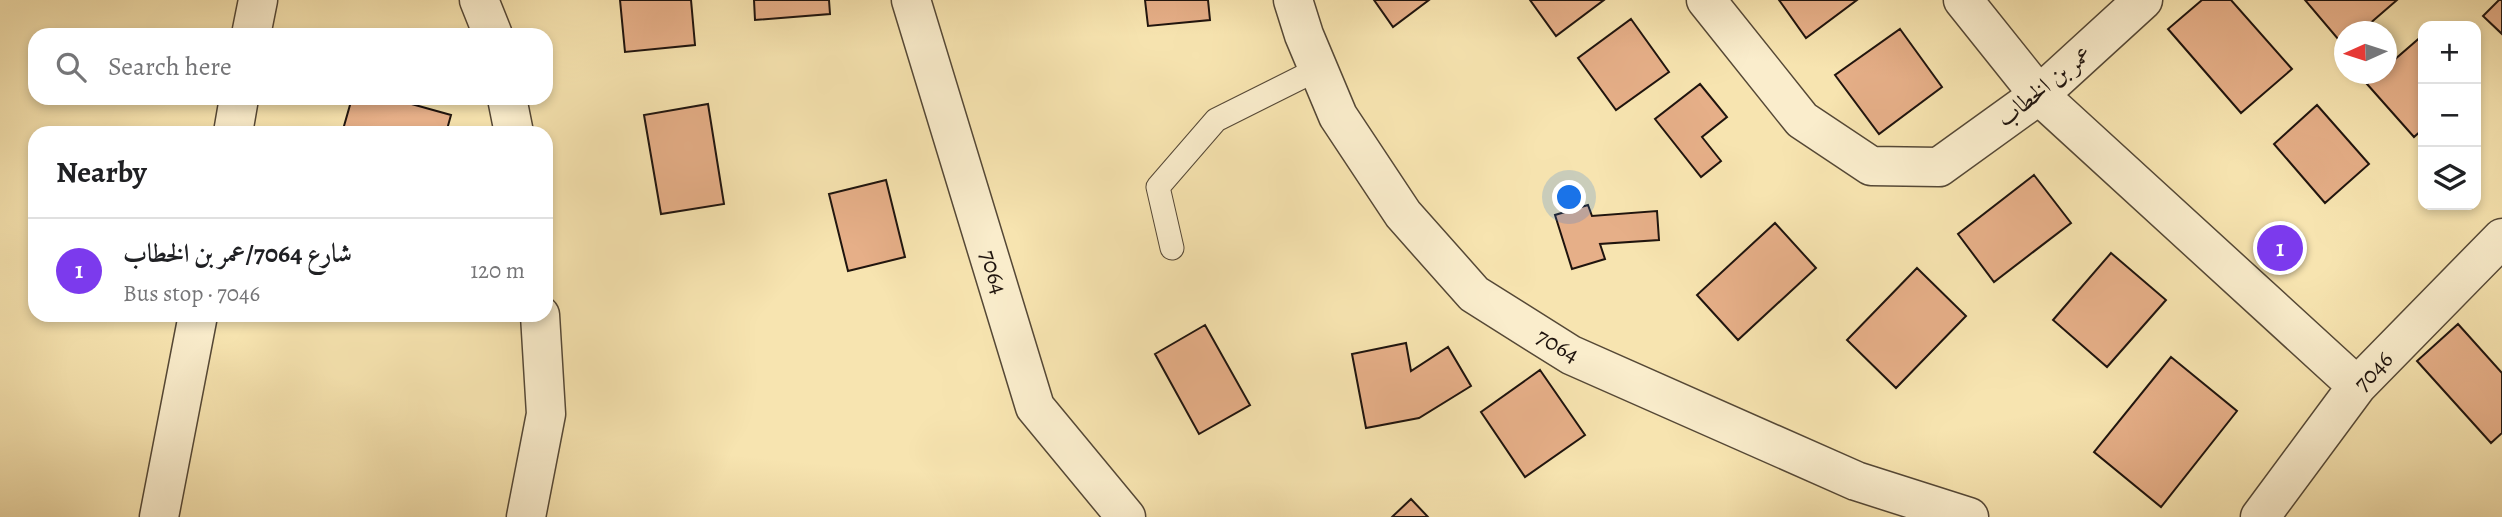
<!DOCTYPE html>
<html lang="en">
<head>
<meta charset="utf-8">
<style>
  :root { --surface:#fff; --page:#f2f2f2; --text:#202124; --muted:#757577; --line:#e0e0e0; --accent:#7c3aed }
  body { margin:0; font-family:Alegreya,Amiri,serif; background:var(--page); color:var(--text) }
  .controls { position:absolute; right:21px; top:21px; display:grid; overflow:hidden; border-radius:14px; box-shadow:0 4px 10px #0003 }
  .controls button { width:63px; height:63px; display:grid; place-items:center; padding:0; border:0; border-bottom:2px solid var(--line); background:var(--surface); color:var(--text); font:35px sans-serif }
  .compass { position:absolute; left:2334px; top:21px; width:63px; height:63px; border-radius:50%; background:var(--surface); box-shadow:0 4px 10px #0003; rotate:267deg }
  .you { position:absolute; left:1570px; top:198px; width:24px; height:24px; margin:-18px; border:5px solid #fff; border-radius:50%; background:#1a73e8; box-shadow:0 0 0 10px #1a73e833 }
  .badge { display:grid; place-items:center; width:46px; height:46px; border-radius:50%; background:var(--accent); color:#fff; font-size:23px; font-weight:700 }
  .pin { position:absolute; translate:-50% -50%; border:4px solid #fff; box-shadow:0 2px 7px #0006 }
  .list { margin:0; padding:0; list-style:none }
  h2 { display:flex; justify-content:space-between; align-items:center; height:91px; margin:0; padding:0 28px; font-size:30px }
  h2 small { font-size:23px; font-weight:400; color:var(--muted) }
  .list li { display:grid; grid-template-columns:46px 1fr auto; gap:21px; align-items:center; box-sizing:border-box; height:105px; padding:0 28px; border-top:2px solid var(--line) }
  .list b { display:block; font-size:26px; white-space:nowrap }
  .list p { margin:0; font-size:23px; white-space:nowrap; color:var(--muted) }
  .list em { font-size:23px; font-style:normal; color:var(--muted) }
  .icon { flex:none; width:38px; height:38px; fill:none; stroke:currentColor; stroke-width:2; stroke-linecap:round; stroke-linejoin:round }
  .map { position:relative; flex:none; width:2502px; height:517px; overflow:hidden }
  .search { position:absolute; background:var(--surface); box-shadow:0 4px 10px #0003; left:28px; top:28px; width:525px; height:77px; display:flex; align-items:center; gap:18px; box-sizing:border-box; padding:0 24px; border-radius:21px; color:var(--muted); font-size:26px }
  .panel { position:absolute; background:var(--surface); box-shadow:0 4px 10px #0003; left:28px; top:126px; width:525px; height:196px; border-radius:21px }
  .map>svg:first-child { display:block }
  .building { fill:#e6af88; stroke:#1f140e; stroke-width:2 }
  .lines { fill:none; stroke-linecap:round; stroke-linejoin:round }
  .service-casing { stroke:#554836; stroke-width:25 }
  .minor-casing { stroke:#554836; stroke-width:41 }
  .service { stroke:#faedcc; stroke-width:23 }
  .minor { stroke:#faedcc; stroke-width:38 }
  .labels { text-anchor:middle; stroke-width:5; stroke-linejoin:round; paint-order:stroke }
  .street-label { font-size:24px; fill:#1f140e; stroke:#faedcc }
</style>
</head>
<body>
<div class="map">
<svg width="2502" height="517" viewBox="0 0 2502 517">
  <rect width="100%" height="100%" fill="#f7e4b0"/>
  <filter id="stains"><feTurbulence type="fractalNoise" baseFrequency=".00286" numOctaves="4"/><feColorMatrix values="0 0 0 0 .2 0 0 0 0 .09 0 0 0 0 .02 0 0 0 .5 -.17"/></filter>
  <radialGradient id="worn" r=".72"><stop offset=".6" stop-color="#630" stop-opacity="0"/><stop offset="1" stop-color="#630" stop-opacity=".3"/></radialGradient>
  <path class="building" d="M620,0H691L695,45L625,52Z
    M754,0H829L830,14L755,20Z
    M1145,0H1208L1210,20L1148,26Z
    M1374,0H1429L1393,27Z
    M1530,0H1604L1556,36Z
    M1779,0H1857L1806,38Z
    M2202,0H2231L2292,69L2241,113L2168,29Z
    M2305,0H2397L2360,32H2344V46Z
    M2499,0H2502V34L2483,16Z
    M1631,19L1669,72L1616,110L1578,58Z
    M1900,29L1942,87L1879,134L1835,75Z
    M2423,35V129L2414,137L2367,84L2379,74H2386V67Z
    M1700,84L1727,117L1702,137L1721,161L1701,177L1655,119Z
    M352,98H390L451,115L446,133H342Z
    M708,104L724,204L661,214L644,115Z
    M2317,105L2369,164L2325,203L2274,144Z
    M2034,175L2071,223L1994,282L1958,234Z
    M886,180L905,257L848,271L829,194Z
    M1588,205L1592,216L1657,211L1659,240L1600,244L1605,259L1572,269L1555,215Z
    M1775,223L1816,268L1738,340L1697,295Z
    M2111,253L2166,300L2107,367L2053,320Z
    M1917,268L1966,316L1896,388L1847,340Z
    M2458,324L2502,373V433L2491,443L2417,361Z
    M1205,325L1250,405L1199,434L1155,354Z
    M1406,343L1411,371L1448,347L1471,386L1419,418L1366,428L1352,354Z
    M2171,357L2237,411L2161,507L2094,452Z
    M1540,370L1585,435L1525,477L1481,412Z
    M1411,499L1428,517H1392Z"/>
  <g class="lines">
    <defs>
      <path id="service" d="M1172,248L1158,187L1216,120L1318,69"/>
      <path id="minor" d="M479,0L493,35
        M911,0L1035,407L1126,517
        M1293,0L1304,35L1338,116L1403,214L1474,294L1571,355L1856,481L1969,517
        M1706,0L1802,120L1871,166L1939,167L2039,95L2143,0
        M1963,0L2039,95L2357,386
        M251,35L258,0
        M507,98L514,133
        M233,133L239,98
        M159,517L198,315
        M526,517L546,414L540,315
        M2260,517L2357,386L2502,238"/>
    </defs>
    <use href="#service" class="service-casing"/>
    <use href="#minor" class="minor-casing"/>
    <use href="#service" class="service"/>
    <use href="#minor" class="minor"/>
  </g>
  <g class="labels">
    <g class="street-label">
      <text transform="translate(2044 86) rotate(-39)" y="8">عمر بن الخطاب</text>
      <text transform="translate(994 272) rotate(73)" y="8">7064</text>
      <text transform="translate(1558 345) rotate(30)" y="8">7064</text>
      <text transform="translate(2373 371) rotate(-47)" y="8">7046</text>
    </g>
  </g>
  <rect width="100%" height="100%" filter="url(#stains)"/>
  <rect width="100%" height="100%" fill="url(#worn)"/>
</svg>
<div class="controls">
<button>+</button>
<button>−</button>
<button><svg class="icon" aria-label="layers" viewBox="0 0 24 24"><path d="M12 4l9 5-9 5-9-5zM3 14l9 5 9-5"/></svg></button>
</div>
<svg class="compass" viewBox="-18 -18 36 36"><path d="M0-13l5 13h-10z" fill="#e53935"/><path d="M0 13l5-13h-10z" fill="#757577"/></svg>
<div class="you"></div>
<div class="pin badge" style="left:2280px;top:248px">1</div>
<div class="search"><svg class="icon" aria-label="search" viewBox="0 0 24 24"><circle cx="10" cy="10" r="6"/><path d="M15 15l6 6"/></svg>Search here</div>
<section class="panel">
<h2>Nearby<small></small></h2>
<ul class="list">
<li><span class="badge">1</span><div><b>شارع 7064/عمر بن الخطاب</b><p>Bus stop · 7046</p></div><em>120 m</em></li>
</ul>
</section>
</div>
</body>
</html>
